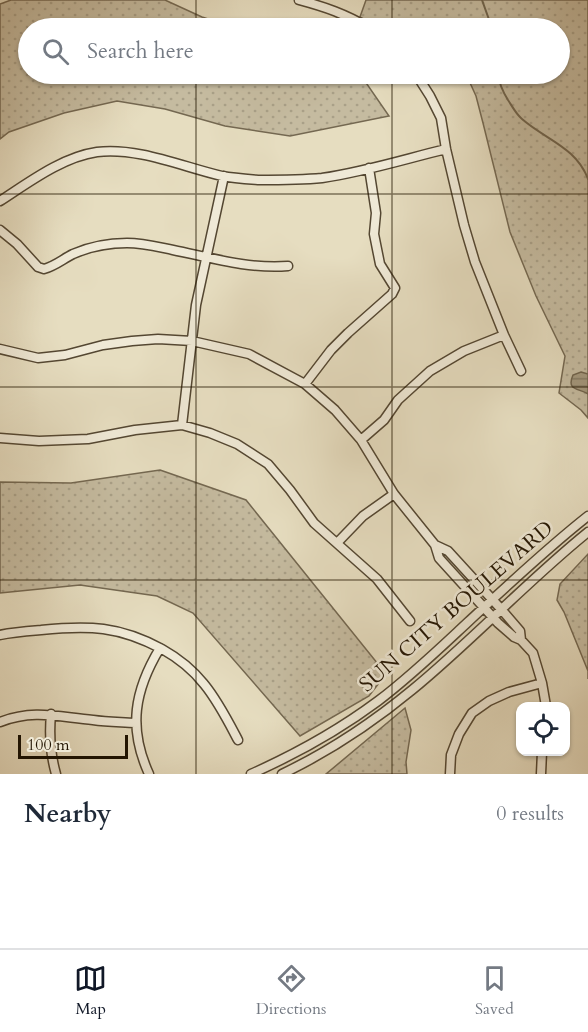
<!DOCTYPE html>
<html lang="en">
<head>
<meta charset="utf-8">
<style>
  :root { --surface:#fff; --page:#f2f2f3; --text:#1f2937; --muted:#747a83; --line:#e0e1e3; --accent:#111827 }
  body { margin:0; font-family:Cardo,serif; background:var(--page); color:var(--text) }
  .controls { position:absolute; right:18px; bottom:18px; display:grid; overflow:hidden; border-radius:12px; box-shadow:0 2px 4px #0004 }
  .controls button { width:54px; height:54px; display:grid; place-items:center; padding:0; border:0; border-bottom:2px solid var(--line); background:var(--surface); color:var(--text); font:30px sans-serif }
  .scale { position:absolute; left:18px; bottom:15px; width:110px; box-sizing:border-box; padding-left:6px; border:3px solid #231502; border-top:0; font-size:16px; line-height:21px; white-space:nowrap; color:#231502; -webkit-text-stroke:4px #efe9d6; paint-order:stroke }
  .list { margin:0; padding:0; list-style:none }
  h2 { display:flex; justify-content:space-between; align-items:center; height:78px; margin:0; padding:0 24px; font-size:26px }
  h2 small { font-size:20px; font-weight:400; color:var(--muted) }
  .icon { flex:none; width:33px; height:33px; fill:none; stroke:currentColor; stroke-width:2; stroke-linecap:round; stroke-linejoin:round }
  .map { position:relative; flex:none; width:588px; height:774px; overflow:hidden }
  .search { position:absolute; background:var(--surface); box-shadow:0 2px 4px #0004; left:18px; right:18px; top:18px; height:66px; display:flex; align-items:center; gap:15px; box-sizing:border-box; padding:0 21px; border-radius:33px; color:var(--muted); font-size:22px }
  .sheet { height:174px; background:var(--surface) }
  nav { display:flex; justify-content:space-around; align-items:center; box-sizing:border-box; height:84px; border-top:2px solid var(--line); background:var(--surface); font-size:16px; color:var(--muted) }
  nav a { display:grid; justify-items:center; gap:3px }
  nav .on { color:var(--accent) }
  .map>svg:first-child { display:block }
  .grass { fill:url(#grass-dots); stroke:#746851; stroke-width:1.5 }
  .water { fill:url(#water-rules); stroke:#70644d; stroke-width:1.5 }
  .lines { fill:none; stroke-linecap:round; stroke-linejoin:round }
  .stream { stroke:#70644d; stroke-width:2 }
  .minor-casing { stroke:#544732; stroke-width:11 }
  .minor { stroke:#efe9d6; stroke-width:8 }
  .grid { fill:none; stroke:#231502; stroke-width:1.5; stroke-opacity:0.55 }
  .labels { text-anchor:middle; stroke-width:5; stroke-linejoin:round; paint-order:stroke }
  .street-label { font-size:21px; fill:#231502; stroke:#efe9d6 }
</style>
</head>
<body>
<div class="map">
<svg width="588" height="774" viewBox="0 0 588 774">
  <defs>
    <pattern id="grass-dots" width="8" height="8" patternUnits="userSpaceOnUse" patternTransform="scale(1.5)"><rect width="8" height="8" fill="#c5bba0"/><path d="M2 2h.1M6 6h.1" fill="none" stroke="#a9a088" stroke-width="1.8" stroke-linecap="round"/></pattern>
    <pattern id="water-rules" width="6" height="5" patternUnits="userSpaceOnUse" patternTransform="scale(1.5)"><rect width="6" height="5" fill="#a4997f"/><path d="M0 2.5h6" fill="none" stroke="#857c66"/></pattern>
  </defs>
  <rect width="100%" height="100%" fill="#e6ddc0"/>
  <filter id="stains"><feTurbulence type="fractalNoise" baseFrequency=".00333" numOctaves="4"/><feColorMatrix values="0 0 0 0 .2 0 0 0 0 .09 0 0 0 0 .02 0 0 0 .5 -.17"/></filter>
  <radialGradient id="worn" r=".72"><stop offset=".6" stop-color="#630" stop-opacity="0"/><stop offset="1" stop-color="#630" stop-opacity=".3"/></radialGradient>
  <path class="grass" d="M11,0H165L202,17L236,28H28V74H360L389,116L290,136L225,126L165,109L117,101L64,113L9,132L0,139V4Z
    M366,0H588V418L581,410L559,393L565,356L536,296L510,232L483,123L476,96L466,74H560V28H379L360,17Z
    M160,470L246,500L386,674L369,696L300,736L193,613L157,596L80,585L0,593V482L71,483Z
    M588,554V679V671L564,612L557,600L560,584Z
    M405,708L411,730L406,762L407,774H326Z"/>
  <path class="water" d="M581,372L588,374V394C579,388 566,391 573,375Z"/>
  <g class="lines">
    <path class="stream" d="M482,0L492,28
      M498,74C499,83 503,92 508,100C512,106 516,114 522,119C546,140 576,147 588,179"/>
    <defs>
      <path id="minor" d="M299,0C325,7 346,14 369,28
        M416,74L430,96L441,118L446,149L464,225L475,262L504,335L521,371
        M0,201C28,183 62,157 97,152C138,147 183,167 222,176C233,178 246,179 258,180C279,180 301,180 322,178C364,172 405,159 446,149
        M0,230L17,244L38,267L44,269C55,266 63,259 73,254C89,247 110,243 127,243C143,243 158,247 173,250C212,258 248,269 288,266
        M0,349L38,358L65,355L103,345L132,341L158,339L192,341L249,354L305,384L335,410L361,440L394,494L435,545L439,558L498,623L514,637L521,640L533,653L542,683L546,706
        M305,384L331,350L348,333L392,294L395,288L380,264L374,234L376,213L369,168
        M182,425L196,305L224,176
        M0,438L39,441L88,439L135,430L182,425L210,433L237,444L268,464L290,490L314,523L377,579L410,621
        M361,440L384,420L398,400L430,371L464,351L504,335
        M337,543L363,516L394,494
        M435,545L448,551L501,609L520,631L521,640
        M0,635C13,632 28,631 41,630C89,625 119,626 162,649C178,658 193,670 204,684C218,701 228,721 238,740
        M51,714C49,735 50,753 56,774
        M0,722C34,709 58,717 93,720C107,722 121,722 135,723
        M149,774C128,728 134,691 160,648
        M251,774C296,754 339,730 378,701C410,677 439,649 468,622C507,586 546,549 588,516
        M282,774C328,752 372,723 412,690C473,640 526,582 588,532
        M450,774L451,755L459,734L472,713L489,701L509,692L542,683
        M541,774L542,752"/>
    </defs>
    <use href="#minor" class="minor-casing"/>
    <use href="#minor" class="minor"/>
  </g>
  <path class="grid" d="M196,0V28M392,0V28M196,74V774M392,74V774M0,194H588M0,387H588M0,580H588"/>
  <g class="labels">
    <g class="street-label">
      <text transform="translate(456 606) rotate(-41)" y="7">SUN CITY BOULEVARD</text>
    </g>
  </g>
  <rect width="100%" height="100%" filter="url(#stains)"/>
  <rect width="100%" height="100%" fill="url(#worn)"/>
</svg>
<div class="controls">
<button><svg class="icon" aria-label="locate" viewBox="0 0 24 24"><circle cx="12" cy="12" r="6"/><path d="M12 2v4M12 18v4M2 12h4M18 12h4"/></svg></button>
</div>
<div class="scale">100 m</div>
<div class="search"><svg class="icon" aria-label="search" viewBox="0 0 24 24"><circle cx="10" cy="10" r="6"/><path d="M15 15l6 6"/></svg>Search here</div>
</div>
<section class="sheet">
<h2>Nearby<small>0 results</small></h2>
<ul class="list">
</ul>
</section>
<nav>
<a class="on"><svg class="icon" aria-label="map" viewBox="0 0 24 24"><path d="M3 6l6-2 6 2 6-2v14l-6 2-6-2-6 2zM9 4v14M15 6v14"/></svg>Map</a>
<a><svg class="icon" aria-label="directions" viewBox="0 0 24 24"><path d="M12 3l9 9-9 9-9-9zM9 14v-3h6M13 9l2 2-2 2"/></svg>Directions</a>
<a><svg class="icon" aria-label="saved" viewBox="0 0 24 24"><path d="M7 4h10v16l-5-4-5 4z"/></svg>Saved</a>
</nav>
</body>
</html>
